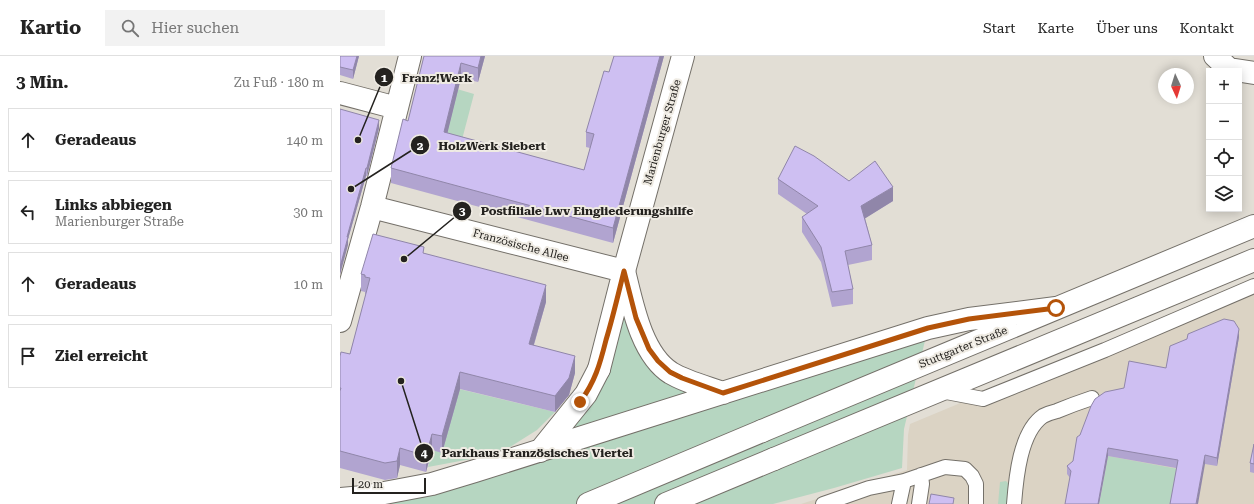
<!DOCTYPE html>
<html lang="de">
<head>
<meta charset="utf-8">
<style>
  :root { --surface:#fff; --page:#f2f2f2; --text:#222; --muted:#767676; --line:#e0e0e0 }
  body { margin:0; font-family:"Roboto Serif",serif; background:var(--page); color:var(--text) }
  .controls { position:absolute; right:12px; top:12px; display:grid; overflow:hidden; border-radius:0px; box-shadow:0 2px 10px #0003 }
  .controls button { width:36px; height:36px; display:grid; place-items:center; padding:0; border:0; border-bottom:1px solid var(--line); background:var(--surface); color:var(--text); font:20px sans-serif }
  .compass { position:absolute; left:818px; top:12px; width:36px; height:36px; border-radius:50%; background:var(--surface); box-shadow:0 2px 10px #0003; rotate:176deg }
  .scale { position:absolute; left:12px; bottom:10px; width:74px; box-sizing:border-box; padding-left:4px; border:2px solid #24221f; border-top:0; font-size:11px; line-height:14px; white-space:nowrap; color:#24221f; -webkit-text-stroke:3px #efebe3; paint-order:stroke }
  .stop { position:absolute; width:12px; height:12px; margin:-9px; border:3px solid #b45309; border-radius:50%; background:#fff }
  .stop.end { background:#b45309; border-color:#fff; box-shadow:0 1px 4px #0008 }
  .list { margin:0; padding:0; list-style:none }
  h2 { display:flex; justify-content:space-between; align-items:center; height:52px; margin:0; padding:0 16px; font-size:17px }
  h2 small { font-size:13px; font-weight:400; color:var(--muted) }
  .list li { display:grid; grid-template-columns:26px 1fr auto; gap:12px; align-items:center; box-sizing:border-box; height:64px; margin:0 8px 8px; padding:0 8px; border:1px solid var(--line); border-radius:0px }
  .list b { display:block; font-size:15px; white-space:nowrap }
  .list p { margin:0; font-size:13px; white-space:nowrap; color:var(--muted) }
  .list em { font-size:13px; font-style:normal; color:var(--muted) }
  .icon { flex:none; width:22px; height:22px; fill:none; stroke:currentColor; stroke-width:2; stroke-linecap:round; stroke-linejoin:round }
  .map { position:relative; flex:none; width:914px; height:448px; overflow:hidden }
  header { display:flex; align-items:center; gap:24px; box-sizing:border-box; height:56px; padding:0 20px; background:var(--surface); border-bottom:1px solid var(--line) }
  header strong { font-size:19px }
  nav { display:flex; gap:22px; margin-inline-start:auto; font-size:14px }
  .search { width:280px; height:36px; background:var(--page); display:flex; align-items:center; gap:10px; box-sizing:border-box; padding:0 14px; border-radius:0px; color:var(--muted); font-size:15px }
  main { display:flex }
  aside { flex:1; background:var(--surface) }
  .map>svg:first-child { display:block }
  .built { fill:#dbd3c4 }
  .green { fill:#b6d6c1 }
  .lines { fill:none; stroke-linecap:round; stroke-linejoin:round }
  .service-casing { stroke:#747069; stroke-width:16 }
  .minor-casing { stroke:#747069; stroke-width:24 }
  .primary-casing { stroke:#747069; stroke-width:24 }
  .trunk-casing { stroke:#747069; stroke-width:24 }
  .service { stroke:#fff; stroke-width:14 }
  .minor { stroke:#fff; stroke-width:22 }
  .primary { stroke:#fff; stroke-width:22 }
  .trunk { stroke:#fff; stroke-width:22 }
  .wall { fill:#b1a4d0 }
  .shaded-wall { fill:#9086a9 }
  .building { fill:#cebff2; stroke:#9086a9 }
  .route { stroke:#b45309; stroke-width:5 }
  .labels { text-anchor:middle; stroke-width:4; stroke-linejoin:round; paint-order:stroke }
  .street-label { font-size:11px; fill:#24221f; stroke:#efebe3 }
  .leader { fill:none; stroke:#24221f; stroke-width:1.5 }
  .callout-dot { fill:#24221f; stroke:#efebe3; stroke-width:1.5 }
  .mark-label { font-size:12px; text-anchor:middle; font-weight:bold; fill:#fff }
  .callout-label { font-size:12px; text-anchor:middle; font-weight:bold; fill:#24221f; stroke:#efebe3; stroke-width:4; stroke-linejoin:round; paint-order:stroke }
</style>
</head>
<body>
<header>
<strong>Kartio</strong>
<div class="search"><svg class="icon" aria-label="search" viewBox="0 0 24 24"><circle cx="10" cy="10" r="6"/><path d="M15 15l6 6"/></svg>Hier suchen</div>
<nav><a>Start</a><a>Karte</a><a>Über uns</a><a>Kontakt</a></nav>
</header>
<main>
<aside>
<h2>3 Min.<small>Zu Fuß · 180 m</small></h2>
<ul class="list">
<li><svg class="icon" aria-label="ahead" viewBox="0 0 24 24"><path d="M12 20V5M6 11l6-6 6 6"/></svg><div><b>Geradeaus</b></div><em>140 m</em></li>
<li><svg class="icon" aria-label="left" viewBox="0 0 24 24"><path d="M17 20v-9H6M10 6l-5 5 5 5"/></svg><div><b>Links abbiegen</b><p>Marienburger Straße</p></div><em>30 m</em></li>
<li><svg class="icon" aria-label="ahead" viewBox="0 0 24 24"><path d="M12 20V5M6 11l6-6 6 6"/></svg><div><b>Geradeaus</b></div><em>10 m</em></li>
<li><svg class="icon" aria-label="arrive" viewBox="0 0 24 24"><path d="M6 21V4h12l-3 4 3 4H6"/></svg><div><b>Ziel erreicht</b></div></li>
</ul>
</aside>
<div class="map">
<svg width="914" height="448" viewBox="0 0 914 448">
  <rect width="100%" height="100%" fill="#e2ded5"/>
  <path class="built" d="M914,225V448H461L567,414L568,379L570,368Z"/>
  <path class="green" d="M83,23L134,38L119,95L104,91Z
    M284,215L309,293L383,337L588,272L564,373L562,412L494,432L433,448H0L200,395L240,346Z
    M119,333L215,356L197,374L167,393L131,403L88,411L92,394L102,396Z
    M768,400L838,413L832,448H759Z
    M666,425L669,428L668,448H658L660,426Z"/>
  <g class="lines">
    <defs>
      <path id="service" d="M601,335L643,343L765,294L914,230
        M483,448L529,432L564,425L605,411L625,413L632,420L636,428V448
        M559,448L564,425
        M579,448L582,428L581,419
        M674,448C676,422 680,376 703,360C707,358 713,356 717,355C729,350 740,346 752,342"/>
      <path id="minor" d="M875,0L889,13L914,17
        M0,37L57,52
        M32,151L284,215
        M0,265L32,151L70,0
        M259,313L284,215L343,0"/>
      <path id="primary" d="M284,215C292,247 301,298 331,317C346,326 366,331 383,337
        M422,375L914,170
        M200,395L246,338L259,313
        M434,403L914,204
        M0,443L23,441L92,428L135,415L588,272L629,263L716,252"/>
      <path id="trunk" d="M248,448L422,375
        M326,448L434,403"/>
    </defs>
    <use href="#service" class="service-casing"/>
    <use href="#minor" class="minor-casing"/>
    <use href="#primary" class="primary-casing"/>
    <use href="#trunk" class="trunk-casing"/>
    <use href="#service" class="service"/>
    <use href="#minor" class="minor"/>
    <use href="#primary" class="primary"/>
    <use href="#trunk" class="trunk"/>
  </g>
  <path class="wall" d="M0,0H19L13,23L0,19Z
    M84,0H145L138,26L121,22L107,77L244,114L250,92L246,91V76L269,16L274,0H324L273,187L51,127V112L68,65Z
    M0,53L39,72L27,120H26L8,183V189Z
    M438,123L509,125L553,145L525,162L532,189V204L508,209L513,233V248L492,251L481,206L462,176V161L467,158L438,138Z
    M84,197L206,246L194,289L235,317L229,339L215,356L120,333L102,397L92,394L86,416L60,409L57,422L45,424L0,412V300L10,298L26,238H25V236L21,235V218Z
    M899,281L877,410L865,408L836,412L768,400L759,448H725L730,422L727,418V410L733,405L740,379L784,332L826,312Z
    M914,388V417L910,416V407Z"/>
  <path class="shaded-wall" d="M17,0H19L13,23V14Z
    M141,0H145L138,26V12Z
    M320,0H324L273,187V172Z
    M121,7V22L104,91V76Z
    M39,64V72L27,120V112Z
    M26,112V120L8,183V189L0,219V211L7,181Z
    M553,131V145L521,165V150Z
    M206,229V246L189,305V288Z
    M899,273V281L877,410V402Z
    M235,300V317L229,339L215,356V340Z
    M120,316V333L102,397V380Z
    M92,378V394L86,416V400Z
    M60,392V409L57,422V405Z
    M768,392V400L759,448H758Z
    M865,399V408L858,448H856Z"/>
  <path class="building" d="M0,0H17L13,14L0,11Z
    M84,0H141L138,12L121,7L104,76L244,114L254,78L246,76L264,15L269,16L274,0H320L273,172L51,112L63,63L68,65Z
    M0,53L39,64L27,112H26L7,181H8L0,211Z
    M455,90L474,100L509,125L535,105L553,131L521,150L532,189L505,195L513,233L492,236L481,191L462,161L478,150L438,123Z
    M33,178L84,191L83,197L206,229L189,288L235,300L229,322L215,340L120,316L102,380L92,378L86,400L60,392L57,405L45,407L0,395V335L1,332H0V300L1,296L10,298L30,222L25,221V219L21,218Z
    M884,263L894,265L899,273L877,402L865,399L856,448H830L838,404L768,392L758,448H725L731,415L727,410L733,405L737,381L740,379L751,350L755,343L765,336L784,332L789,305L826,312L830,290L847,283L848,278Z
    M914,388V408L910,407Z
    M591,438L614,442L613,448H589Z"/>
  <g class="lines">
    <path class="route" d="M240,346C255,326 260,308 266,284C273,261 278,239 284,215L296,262L309,293L318,305L330,316L342,322L383,337L588,272L629,263L716,252"/>
  </g>
  <g class="labels">
    <g class="street-label">
      <text transform="translate(322 76) rotate(-74)" y="4">Marienburger Straße</text>
      <text transform="translate(181 189) rotate(15)" y="4">Französische Allee</text>
      <text transform="translate(623 291) rotate(-22)" y="4">Stuttgarter Straße</text>
    </g>
  </g>
  <path class="leader" d="M18 84L44 21M11 133L80 89M64 203L122 155M61 325L84 397"/>
  <g class="callout-dot">
    <circle cx="18" cy="84" r="4"/>
    <circle cx="11" cy="133" r="4"/>
    <circle cx="64" cy="203" r="4"/>
    <circle cx="61" cy="325" r="4"/>
    <circle cx="44" cy="21" r="10"/>
    <circle cx="80" cy="89" r="10"/>
    <circle cx="122" cy="155" r="10"/>
    <circle cx="84" cy="397" r="10"/>
  </g>
  <g class="mark-label">
    <text x="44" y="26">1</text>
    <text x="80" y="94">2</text>
    <text x="122" y="159">3</text>
    <text x="84" y="401">4</text>
  </g>
  <g class="callout-label">
    <text x="97" y="26">Franz!Werk</text>
    <text x="152" y="94">HolzWerk Siebert</text>
    <text x="247" y="159">Postfiliale Lwv Eingliederungshilfe</text>
    <text x="197" y="401">Parkhaus Französisches Viertel</text>
  </g>
</svg>
<div class="controls">
<button>+</button>
<button>−</button>
<button><svg class="icon" aria-label="locate" viewBox="0 0 24 24"><circle cx="12" cy="12" r="6"/><path d="M12 2v4M12 18v4M2 12h4M18 12h4"/></svg></button>
<button><svg class="icon" aria-label="layers" viewBox="0 0 24 24"><path d="M12 4l9 5-9 5-9-5zM3 14l9 5 9-5"/></svg></button>
</div>
<svg class="compass" viewBox="-18 -18 36 36"><path d="M0-13l5 13h-10z" fill="#e53935"/><path d="M0 13l5-13h-10z" fill="#767676"/></svg>
<div class="scale">20 m</div>
<div class="stop" style="left:716px;top:252px"></div>
<div class="stop end" style="left:240px;top:346px"></div>
</div>
</main>
</body>
</html>
